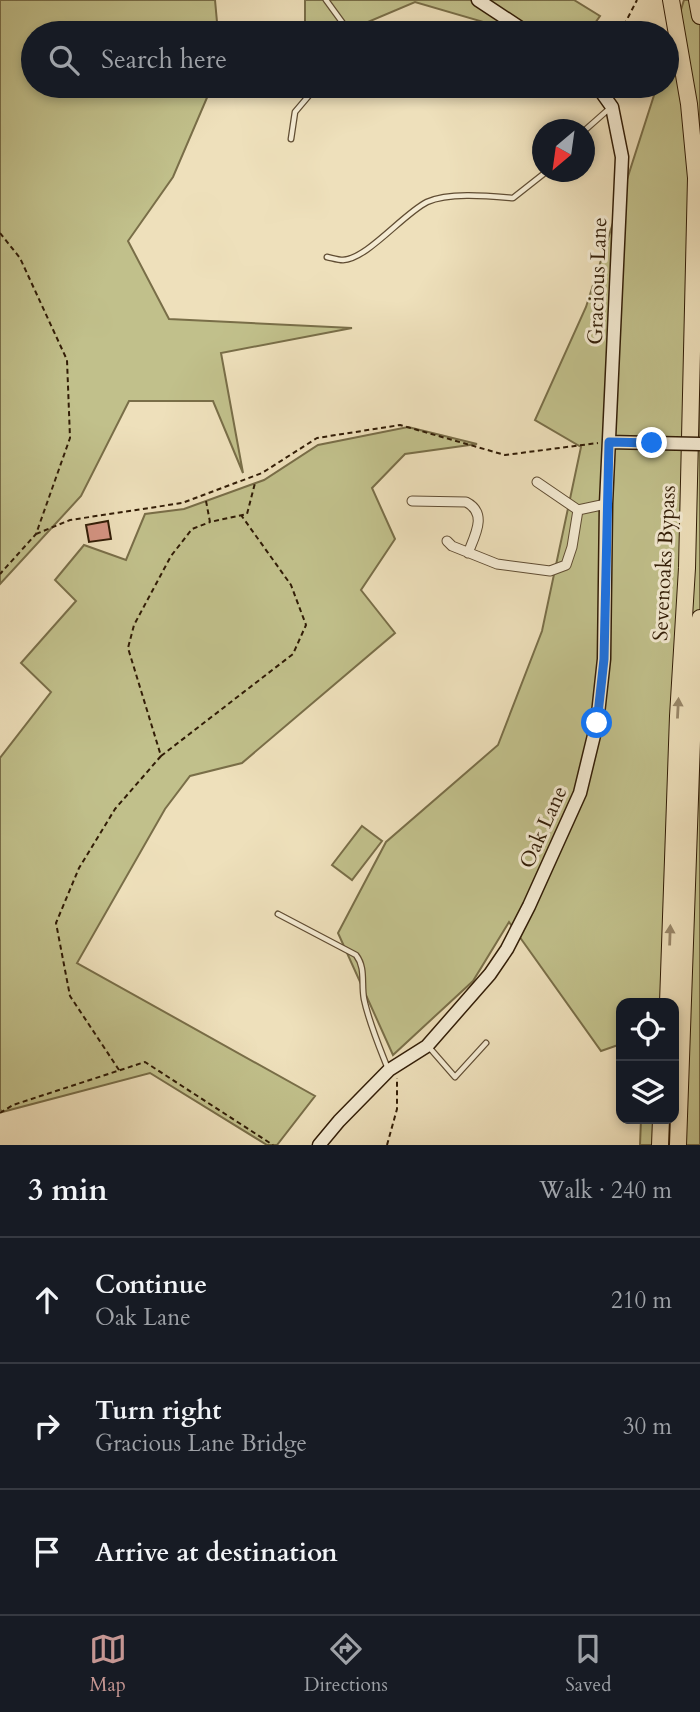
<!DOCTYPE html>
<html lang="en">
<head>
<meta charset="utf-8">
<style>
  :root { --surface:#171b24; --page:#20242c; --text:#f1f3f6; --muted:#9ea1a6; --line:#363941; --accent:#c59692 }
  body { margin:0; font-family:Cardo,serif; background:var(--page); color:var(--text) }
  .controls { position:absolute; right:21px; bottom:21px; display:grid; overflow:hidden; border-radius:14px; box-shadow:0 4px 10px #0003 }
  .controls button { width:63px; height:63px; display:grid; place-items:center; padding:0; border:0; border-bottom:2px solid var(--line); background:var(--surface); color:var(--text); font:35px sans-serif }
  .compass { position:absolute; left:532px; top:119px; width:63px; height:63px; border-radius:50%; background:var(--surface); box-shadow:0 4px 10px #0003; rotate:209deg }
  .stop { position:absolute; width:21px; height:21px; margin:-16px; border:5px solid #1a73e8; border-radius:50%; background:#fff }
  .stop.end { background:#1a73e8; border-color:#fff; box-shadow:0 2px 7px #0008 }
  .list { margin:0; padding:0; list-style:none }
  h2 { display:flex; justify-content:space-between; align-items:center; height:91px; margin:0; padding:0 28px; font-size:30px }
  h2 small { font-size:23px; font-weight:400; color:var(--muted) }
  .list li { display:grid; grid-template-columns:46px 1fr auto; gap:21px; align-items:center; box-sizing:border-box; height:126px; padding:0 28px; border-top:2px solid var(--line) }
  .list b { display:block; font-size:26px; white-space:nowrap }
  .list p { margin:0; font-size:23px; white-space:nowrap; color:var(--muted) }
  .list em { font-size:23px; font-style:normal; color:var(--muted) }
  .icon { flex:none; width:38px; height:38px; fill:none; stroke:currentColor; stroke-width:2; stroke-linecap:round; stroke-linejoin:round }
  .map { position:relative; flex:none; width:700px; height:1145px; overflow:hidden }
  .search { position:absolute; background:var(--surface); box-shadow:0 4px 10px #0003; left:21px; right:21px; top:21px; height:77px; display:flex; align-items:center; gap:18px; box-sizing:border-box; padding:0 24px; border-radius:38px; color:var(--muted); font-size:26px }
  .sheet { height:469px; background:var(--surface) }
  nav { display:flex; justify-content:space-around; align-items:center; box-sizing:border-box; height:98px; border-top:2px solid var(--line); background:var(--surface); font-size:19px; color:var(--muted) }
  nav a { display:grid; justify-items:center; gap:4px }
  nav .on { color:var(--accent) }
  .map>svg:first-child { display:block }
  .green { fill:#c1c08b; stroke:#796e48; stroke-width:2 }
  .building { fill:#d59483; stroke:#311c06; stroke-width:2 }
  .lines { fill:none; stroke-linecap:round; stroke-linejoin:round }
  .lane-casing { stroke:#604d33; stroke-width:7 }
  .street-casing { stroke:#604d33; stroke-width:11 }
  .secondary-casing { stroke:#311c06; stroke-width:15 }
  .highway-casing { stroke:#311c06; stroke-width:18 }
  .path { stroke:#311c06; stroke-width:2; stroke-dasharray:5 3.5; stroke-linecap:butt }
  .lane { stroke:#f4ebd3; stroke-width:4.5 }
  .street { stroke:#f4ebd3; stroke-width:9 }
  .secondary { stroke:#f4ebd3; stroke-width:12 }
  .highway { stroke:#eee0bb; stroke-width:16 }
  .secondary-bridge-casing { stroke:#311c06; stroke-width:15; stroke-linecap:butt }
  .secondary-bridge { stroke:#f4ebd3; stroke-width:12 }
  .oneway { fill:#99886a }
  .route { stroke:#1a73e8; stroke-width:9 }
  .labels { text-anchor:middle; stroke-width:6; stroke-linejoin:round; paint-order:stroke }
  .street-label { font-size:21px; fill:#311c06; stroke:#f4ebd3 }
</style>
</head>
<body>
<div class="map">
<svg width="700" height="1145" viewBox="0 0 700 1145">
  <rect width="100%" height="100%" fill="#eee0bb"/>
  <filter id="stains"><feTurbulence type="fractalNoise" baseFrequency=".00286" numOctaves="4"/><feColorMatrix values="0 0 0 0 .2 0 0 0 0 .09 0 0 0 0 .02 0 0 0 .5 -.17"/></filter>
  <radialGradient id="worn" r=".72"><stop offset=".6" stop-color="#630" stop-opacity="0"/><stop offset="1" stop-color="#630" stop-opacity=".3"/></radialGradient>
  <path class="green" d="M0,0H215L218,33H33V86H212L173,177L128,241L169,319L352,328L221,353L243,473L213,401H129L81,496L0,584Z
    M305,0H574L600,16L588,33H521L415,2L342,33H305Z
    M684,0H700V1145H640L641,1119H674V1003H621V1044L601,1051L509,922L473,981L393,1055L338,933L386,842L498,745L542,631L581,447L535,420L586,307L657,86H667V54Z
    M408,427L477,444L405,454L372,488L395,539L361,590L395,633L242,763L190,776L165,809L77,963L315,1096L277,1145H267L150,1073L2,1112L0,1109V758L51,692L21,663L76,601L55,580L84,545L126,560L145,514L184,509L264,480L318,445Z
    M362,826L382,841L352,880L332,865Z"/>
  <path class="building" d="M108,521L111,539L89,542L86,525Z"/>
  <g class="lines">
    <defs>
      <path id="lane" d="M326,0L350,33
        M584,131L610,108
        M291,139L295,112L317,86
        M327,257C332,258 338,260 343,260C367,259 403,214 427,202C449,192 489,196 513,198L546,172
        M278,914L356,955C366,968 361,983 364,999C369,1023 379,1046 388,1069
        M428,1046L455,1077L486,1043"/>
      <path id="street" d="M537,482L578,510
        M412,501L466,502C488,513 475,535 468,553
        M447,541L452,546L497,564L550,571L566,565L572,547L578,510L606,504"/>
      <path id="secondary" d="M478,0L528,33
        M609,442L652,443
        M319,1145L339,1121L389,1070L427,1046L490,974L507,949L529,906L580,793L597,723L604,659L606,504L622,157L612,107L597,86"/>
      <path id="highway" d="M697,0L700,16
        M668,1003L678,716L687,568L696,178L689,104L671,0
        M660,1145L661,1119
        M678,1145L693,712L700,618"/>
    </defs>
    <use href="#lane" class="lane-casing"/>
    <use href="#street" class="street-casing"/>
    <use href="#secondary" class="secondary-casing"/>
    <use href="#highway" class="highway-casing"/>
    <path class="path" d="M620,33L637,0
      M0,233L20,258L67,360L70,438L36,534L0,574
      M206,501L210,522L247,514L255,483
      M36,534L70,520L182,503L262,473L317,438L400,425L505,455L598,443
      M161,756L293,654L306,625L291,585L241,515
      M119,1070L70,996L56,923L79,868L115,809L161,756L128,648L134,625L171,556L192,529L210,522
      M0,1113L13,1105L145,1062L273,1145
      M387,1145L397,1109V1078"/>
    <use href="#lane" class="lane"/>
    <use href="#street" class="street"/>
    <use href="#secondary" class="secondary"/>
    <use href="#highway" class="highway"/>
    <defs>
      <path id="secondary-bridge" d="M652,443L700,444"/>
    </defs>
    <use href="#secondary-bridge" class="secondary-bridge-casing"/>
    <use href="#secondary-bridge" class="secondary-bridge"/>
  </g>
  <defs><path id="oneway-solid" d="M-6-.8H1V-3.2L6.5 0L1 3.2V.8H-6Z" transform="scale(1.75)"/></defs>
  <g class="oneway">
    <use href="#oneway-solid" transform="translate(678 708) rotate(-87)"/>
    <use href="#oneway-solid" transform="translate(670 935) rotate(-88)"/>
  </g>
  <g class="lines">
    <path class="route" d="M597,723L604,659L609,442L652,443"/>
  </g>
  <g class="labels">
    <g class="street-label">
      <text transform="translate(597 281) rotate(-88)" y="7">Gracious Lane</text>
      <text transform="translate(664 563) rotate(-87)" y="7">Sevenoaks Bypass</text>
      <text transform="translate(543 827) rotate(-66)" y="7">Oak Lane</text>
    </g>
  </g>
  <rect width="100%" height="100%" filter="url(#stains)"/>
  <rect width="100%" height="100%" fill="url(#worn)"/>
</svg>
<div class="controls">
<button><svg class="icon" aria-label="locate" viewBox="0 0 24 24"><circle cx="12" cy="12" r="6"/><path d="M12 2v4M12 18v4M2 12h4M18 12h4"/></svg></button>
<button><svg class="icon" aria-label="layers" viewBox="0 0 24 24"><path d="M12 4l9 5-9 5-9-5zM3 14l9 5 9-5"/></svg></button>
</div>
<svg class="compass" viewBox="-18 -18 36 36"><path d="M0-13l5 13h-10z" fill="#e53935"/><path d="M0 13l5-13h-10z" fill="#9ea1a6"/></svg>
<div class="stop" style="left:597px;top:723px"></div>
<div class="stop end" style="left:652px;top:443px"></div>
<div class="search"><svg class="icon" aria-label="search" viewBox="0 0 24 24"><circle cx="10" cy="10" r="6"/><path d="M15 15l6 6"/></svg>Search here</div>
</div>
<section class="sheet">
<h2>3 min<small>Walk · 240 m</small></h2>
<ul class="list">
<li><svg class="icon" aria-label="ahead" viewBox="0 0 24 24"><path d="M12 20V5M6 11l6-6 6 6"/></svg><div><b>Continue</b><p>Oak Lane</p></div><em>210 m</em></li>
<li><svg class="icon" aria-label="right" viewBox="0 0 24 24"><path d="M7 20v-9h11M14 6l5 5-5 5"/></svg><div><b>Turn right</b><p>Gracious Lane Bridge</p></div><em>30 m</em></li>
<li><svg class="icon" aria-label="arrive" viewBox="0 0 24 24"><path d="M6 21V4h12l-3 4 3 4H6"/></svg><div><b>Arrive at destination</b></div></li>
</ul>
</section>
<nav>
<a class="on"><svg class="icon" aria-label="map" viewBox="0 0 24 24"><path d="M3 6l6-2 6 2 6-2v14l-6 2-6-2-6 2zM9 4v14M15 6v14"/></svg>Map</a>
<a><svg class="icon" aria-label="directions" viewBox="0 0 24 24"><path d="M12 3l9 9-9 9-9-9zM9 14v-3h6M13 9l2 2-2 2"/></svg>Directions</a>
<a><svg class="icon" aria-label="saved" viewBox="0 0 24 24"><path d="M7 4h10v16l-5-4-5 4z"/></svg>Saved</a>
</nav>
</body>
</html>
